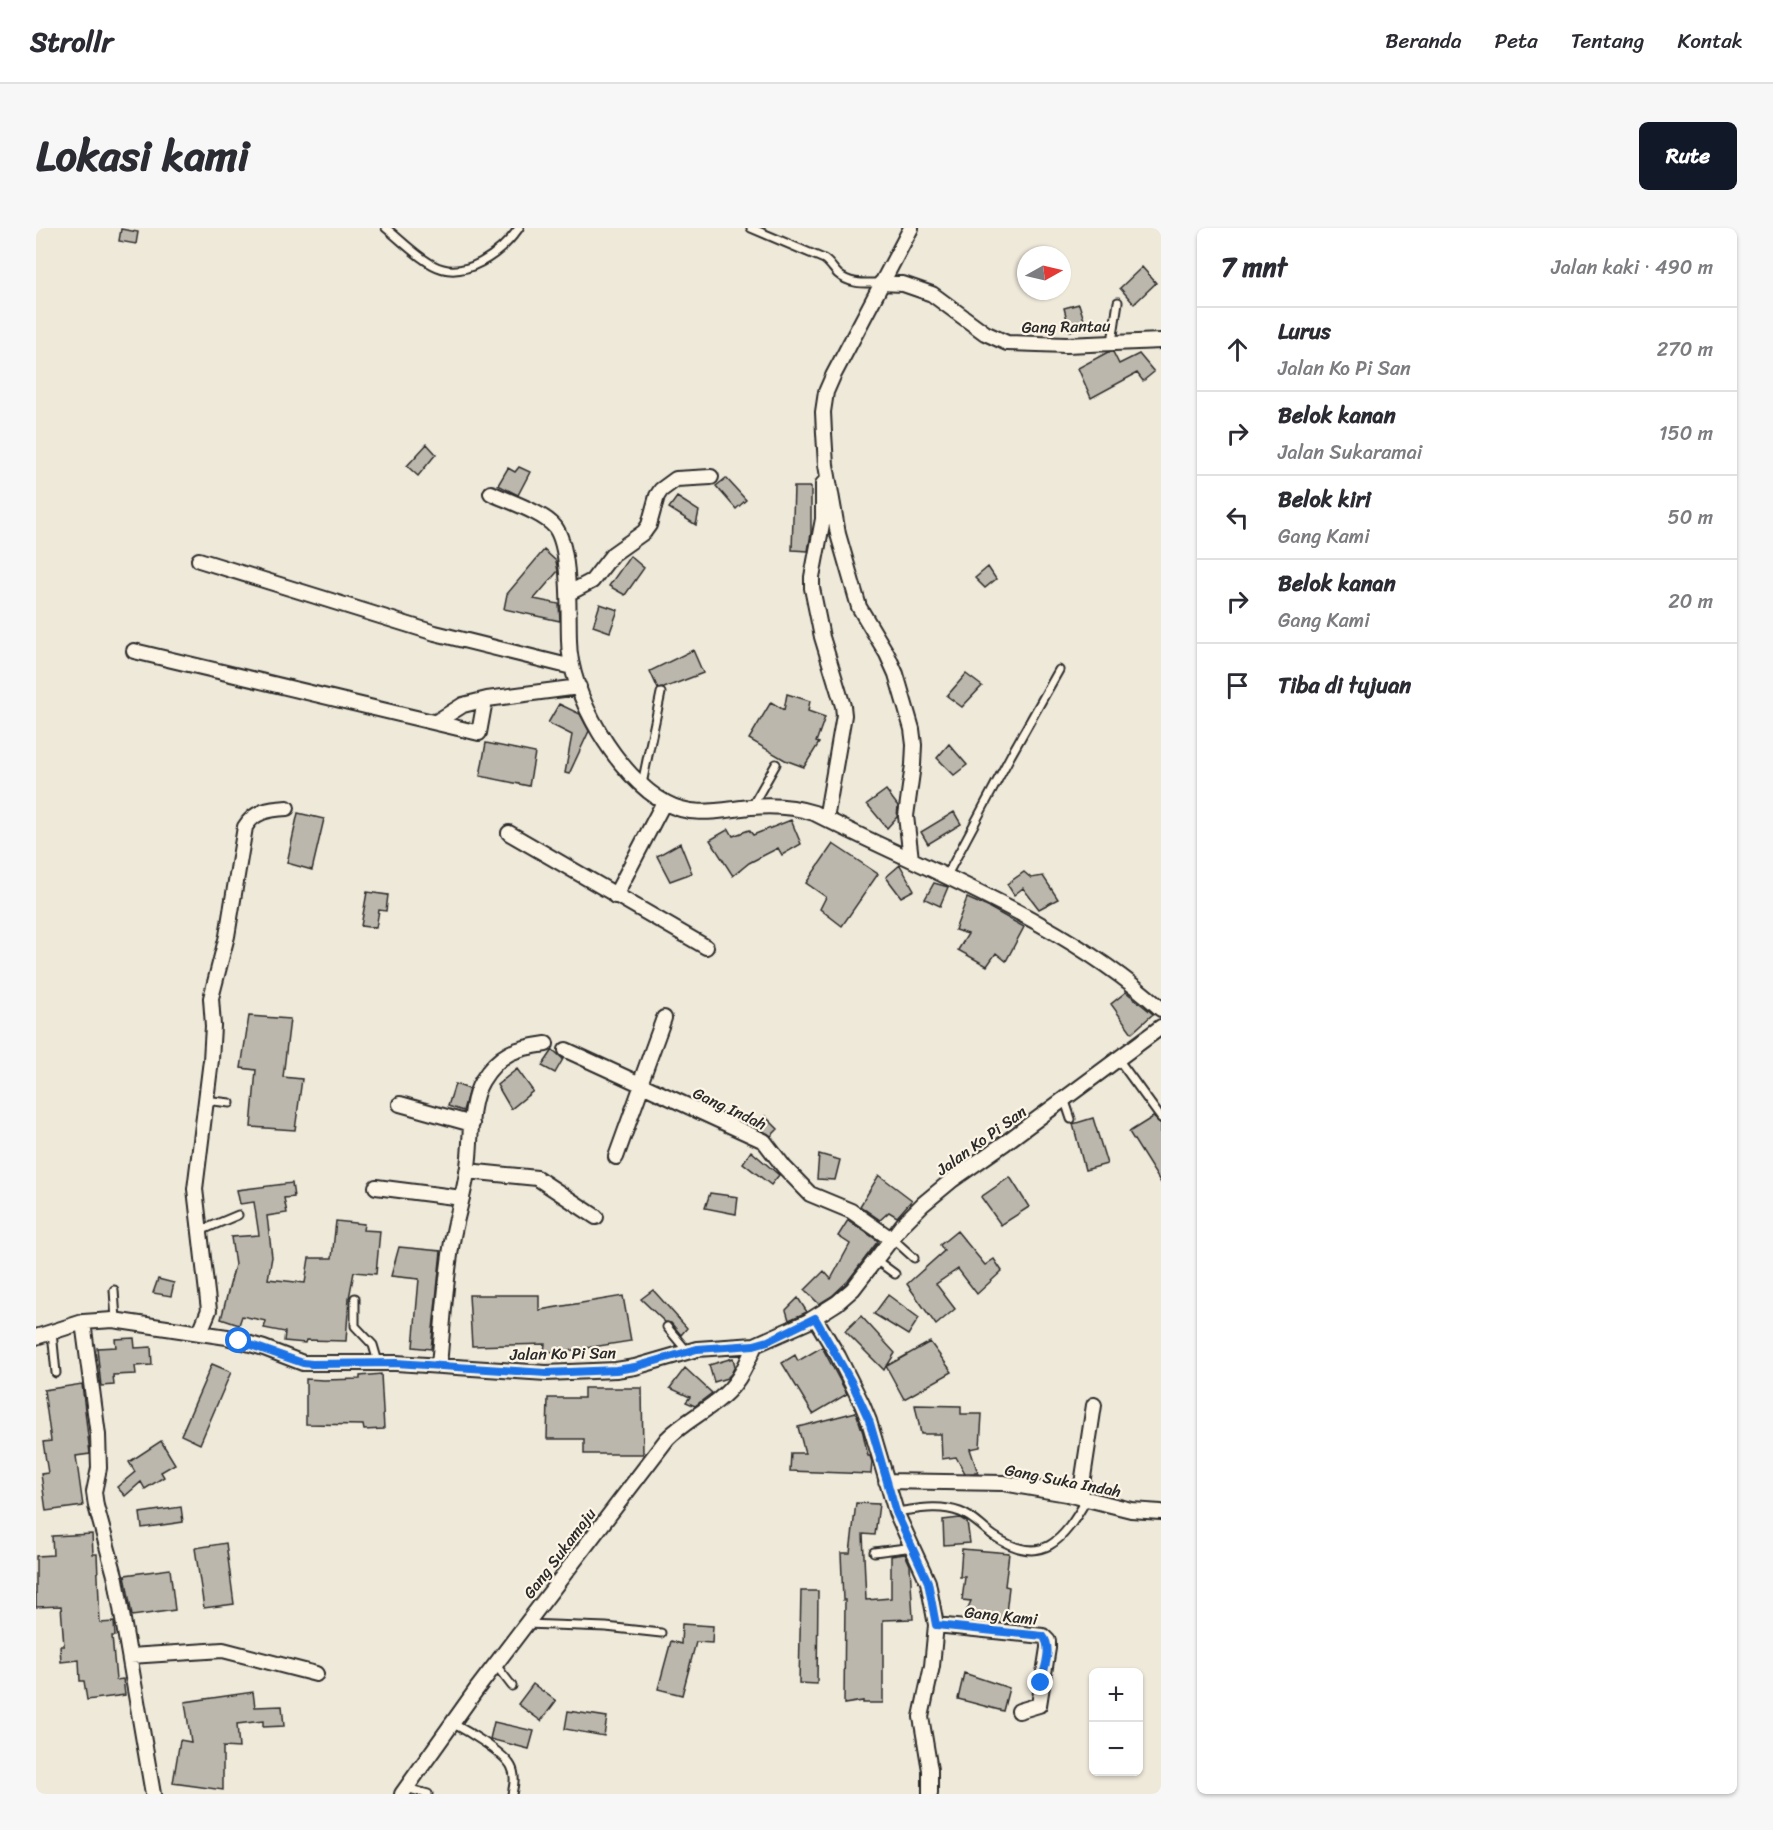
<!DOCTYPE html>
<html lang="id">
<head>
<meta charset="utf-8">
<style>
  :root { --surface:#fff; --page:#f7f7f7; --text:#2b2b33; --muted:#7c7c81; --line:#e1e1e2; --accent:#111827 }
  body { margin:0; font-family:Sriracha,sans-serif; background:var(--page); color:var(--text) }
  .controls { position:absolute; right:18px; bottom:18px; display:grid; overflow:hidden; border-radius:9px; box-shadow:0 2px 4px #0004 }
  .controls button { width:54px; height:54px; display:grid; place-items:center; padding:0; border:0; border-bottom:2px solid var(--line); background:var(--surface); color:var(--text); font:30px sans-serif }
  .compass { position:absolute; left:981px; top:18px; width:54px; height:54px; border-radius:50%; background:var(--surface); box-shadow:0 2px 4px #0004; rotate:82deg }
  .stop { position:absolute; width:18px; height:18px; margin:-14px; border:4px solid #1a73e8; border-radius:50%; background:#fff }
  .stop.end { background:#1a73e8; border-color:#fff; box-shadow:0 2px 6px #0008 }
  .list { margin:0; padding:0; list-style:none }
  h2 { display:flex; justify-content:space-between; align-items:center; height:78px; margin:0; padding:0 24px; font-size:26px }
  h2 small { font-size:20px; font-weight:400; color:var(--muted) }
  .list li { display:grid; grid-template-columns:39px 1fr auto; gap:18px; align-items:center; box-sizing:border-box; height:84px; padding:0 24px; border-top:2px solid var(--line) }
  .list b { display:block; font-size:22px; white-space:nowrap }
  .list p { margin:0; font-size:20px; white-space:nowrap; color:var(--muted) }
  .list em { font-size:20px; font-style:normal; color:var(--muted) }
  .icon { flex:none; width:33px; height:33px; fill:none; stroke:currentColor; stroke-width:2; stroke-linecap:round; stroke-linejoin:round }
  .map { position:relative; flex:none; width:1125px; height:1566px; overflow:hidden; border-radius:9px }
  header { display:flex; align-items:center; gap:36px; box-sizing:border-box; height:84px; padding:0 30px; background:var(--surface); border-bottom:2px solid var(--line) }
  header strong { font-size:28px }
  nav { display:flex; gap:33px; margin-inline-start:auto; font-size:21px }
  .intro { display:flex; align-items:center; justify-content:space-between; box-sizing:border-box; height:144px; padding:0 36px }
  h1 { margin:0; font-size:42px }
  .button { padding:15px 27px; border-radius:9px; background:var(--accent); color:#fff; font-size:21px; font-weight:700 }
  main { display:flex; gap:36px; padding:0 36px }
  aside { flex:1; background:var(--surface); border-radius:9px; box-shadow:0 2px 4px #0004 }
  .map>svg:first-child { display:block }
  .building { fill:#bcb7ac; stroke:#2b2b2b; stroke-width:1.5 }
  .lines { fill:none; stroke-linecap:round; stroke-linejoin:round }
  .lane-casing { stroke:#2b2b2b; stroke-width:11 }
  .street-casing { stroke:#2b2b2b; stroke-width:18 }
  .lane { stroke:#fcf5e5; stroke-width:7 }
  .street { stroke:#fcf5e5; stroke-width:14 }
  .route { stroke:#1a73e8; stroke-width:8 }
  .labels { text-anchor:middle; stroke-width:4.5; stroke-linejoin:round; paint-order:stroke }
  .street-label { font-size:16px; fill:#2b2b2b; stroke:#fcf5e5 }
</style>
</head>
<body>
<header>
<strong>Strollr</strong>
<nav><a>Beranda</a><a>Peta</a><a>Tentang</a><a>Kontak</a></nav>
</header>
<div class="intro"><h1>Lokasi kami</h1><a class="button">Rute</a></div>
<main>
<div class="map">
<svg width="1125" height="1566" viewBox="0 0 1125 1566">
  <rect width="100%" height="100%" fill="#efe9da"/>
  <filter id="ink" filterUnits="userSpaceOnUse"><feTurbulence type="fractalNoise" baseFrequency=".0167" numOctaves="2"/><feDisplacementMap in="SourceGraphic" scale="12" xChannelSelector="R" yChannelSelector="G"/><feConvolveMatrix kernelMatrix="1 2 1 2 8 2 1 2 1" color-interpolation-filters="sRGB"/></filter>
  <g filter="url(#ink)">
    <path class="building" d="M85,1L102,4L100,16L83,13Z
      M1106,39L1120,55L1098,76L1084,60Z
      M1043,76L1050,98L1034,103L1028,80Z
      M1072,124H1077L1083,136L1103,126L1118,144L1107,153L1101,145L1055,170L1042,140Z
      M391,216L400,226L382,248L371,238Z
      M483,239L494,244L482,267L462,257L472,240L479,244Z
      M690,250L710,272L700,281L680,258Z
      M758,259H775V305L772,323L756,322Z
      M641,269L663,283L660,297L633,280Z
      M508,322L520,333L522,343L498,371L523,376L524,393L468,381L471,366Z
      M594,328L608,340L589,367L573,358Z
      M952,339L960,351L949,360L939,350Z
      M564,376L582,382L574,404L557,398Z
      M657,422L667,445L628,460L622,461L614,443Z
      M930,446L946,458L926,479L911,468Z
      M751,466L774,473L772,483L789,489L780,514L783,515L768,539L749,532L713,511L735,474L748,482Z
      M523,476L544,486L553,503L533,546L529,545L536,507L512,495Z
      M450,515L499,525L493,558L444,548Z
      M913,516L931,537L918,547L901,530Z
      M850,562L862,578L861,589L851,600L831,576Z
      M918,584L925,596L892,616L885,604Z
      M262,585L288,591L276,642L251,635Z
      M755,592L765,616L746,627L742,620L713,635L697,648L674,612L693,601L697,608L713,602L717,607Z
      M644,615L656,645L634,653L621,628Z
      M797,616L842,646L806,698L784,681L790,669L770,655Z
      M864,637L878,662L865,669L850,649Z
      M988,644L995,650L1007,648L1022,671L1003,681L987,660L978,667L971,656Z
      M898,655L912,659L904,678L889,671Z
      M331,664L352,667L350,683L343,682L340,700L325,698Z
      M931,670L954,680L988,699L970,733L960,725L951,738L922,722L932,706L919,702Z
      M1090,764L1117,786L1096,805L1075,776Z
      M213,788L254,791L247,849L266,851L259,902L215,899L220,842L205,840Z
      M517,822L527,831L519,845L506,838Z
      M481,841L497,863L475,881L461,857Z
      M419,856L433,861L427,883L412,878Z
      M729,888L742,901L735,908L717,897Z
      M1117,889L1125,896V955L1093,904Z
      M1057,890L1071,936L1049,942L1037,896Z
      M715,923L743,947L735,957L707,935Z
      M783,926L804,932L799,952L781,951Z
      M843,947L876,972L861,989L853,984L844,992L824,978Z
      M974,949L993,979L965,997L945,969Z
      M256,955L258,969L248,970L251,985L231,988L236,1029L232,1051L269,1055L273,1030H296L300,993L328,996L327,1002L344,1003L340,1046L318,1044L313,1070L310,1113L270,1112L269,1115L248,1113L249,1104L228,1100L230,1093L206,1088L203,1097L185,1091L199,1037L195,1009L223,1007L218,974L204,976L201,962Z
      M674,965L702,969L700,986L669,980Z
      M812,992L842,1013L812,1053L796,1068L783,1076L769,1062L788,1043L795,1051L814,1016L802,1008Z
      M921,1003L949,1037L958,1031L966,1043L941,1066L922,1041L900,1056L919,1081L900,1097L871,1056L908,1023L904,1017Z
      M363,1019L405,1023L395,1121L377,1119L383,1051L355,1048Z
      M122,1051L138,1055L135,1068L117,1065Z
      M617,1062L651,1100L645,1107L635,1095L629,1094L605,1071Z
      M433,1067H503V1082L587,1068L595,1113L531,1123L508,1124L509,1116L436,1118Z
      M852,1067L883,1090L872,1107L838,1086Z
      M762,1070L771,1084L753,1092L750,1082Z
      M825,1088L859,1125L851,1138L894,1114L916,1144L868,1171L850,1138L848,1142L809,1103Z
      M98,1110L99,1120L115,1119L116,1137L99,1138L100,1146L77,1147L78,1157L65,1158L61,1120L80,1119L79,1111Z
      M786,1119L811,1166L777,1186L746,1135L759,1127L762,1133Z
      M697,1130L699,1138L695,1146L691,1150L678,1154L673,1137Z
      M176,1136L195,1144L164,1216L145,1207Z
      M649,1140L676,1165L659,1178L650,1174L654,1169L634,1160Z
      M345,1146L348,1201L328,1202L327,1197L270,1196V1151L288,1152L324,1151V1148Z
      M46,1156L54,1226L40,1228L47,1278L10,1283L5,1246L12,1245L7,1214L15,1213L8,1162Z
      M548,1160H606L607,1226H548V1211H511L512,1170H548Z
      M879,1177L925,1178V1186H946L944,1219L934,1221L942,1245H929L920,1229L906,1231L905,1206H885Z
      M820,1184L827,1205L832,1228H834L836,1234L835,1246L754,1243L755,1225H769L762,1199Z
      M125,1213L139,1236L125,1244L128,1249L109,1261L105,1254L89,1268L81,1259L99,1244L93,1234Z
      M820,1275L843,1276L839,1307L827,1306L830,1372L855,1370V1328L869,1326L874,1337L877,1391L847,1392V1475H827V1473L808,1476L809,1372H807L805,1325H814Z
      M145,1279L147,1294L106,1300L104,1285Z
      M924,1290L931,1294L934,1315L908,1317L907,1292Z
      M56,1306L57,1326H61L64,1395L78,1394L79,1408H76L80,1452L87,1451L89,1467L51,1472L48,1453H44L43,1432L25,1434L24,1418H28L25,1378L0,1379V1328L17,1327L16,1308Z
      M190,1315L198,1376L168,1380L159,1320Z
      M926,1321L973,1325L969,1358L973,1359L970,1385L979,1386L978,1396L927,1391L935,1373L926,1372L929,1349H924Z
      M134,1341L139,1382L96,1388L89,1347Z
      M765,1363H782L781,1456L763,1455Z
      M646,1396L677,1398L676,1415L660,1414L646,1467L622,1461L635,1413L645,1416Z
      M928,1445L973,1460L967,1483L922,1471Z
      M497,1456L520,1473L505,1493L482,1476Z
      M217,1464L219,1479L246,1478L248,1498L227,1499V1493L201,1496L203,1520L187,1519V1562L137,1555L144,1512L155,1514L149,1474Z
      M532,1483L571,1489L568,1508L529,1501Z
      M458,1494L498,1503L493,1521L454,1511Z"/>
    <g class="lines">
      <defs>
        <path id="lane" d="M350,0C365,12 380,28 397,37C428,54 465,25 483,0
          M715,0L788,31C794,35 797,41 802,46C814,57 830,55 845,55
          M1076,114L1082,74
          M606,556L625,465
          M715,580L740,536
          M910,649L975,527L1023,442
          M1082,831L1125,890
          M1028,870L1035,891
          M169,872L194,875
          M164,1003L202,987
          M856,1010L878,1030
          M840,1032L859,1046
          M78,1062L80,1092
          M319,1070V1098L337,1117L342,1134
          M631,1099L651,1123
          M16,1104L20,1145
          M860,1284C882,1281 903,1276 924,1284C938,1289 946,1300 958,1308C1006,1340 1027,1313 1051,1271
          M838,1324L878,1319
          M490,1396L570,1399L625,1405
          M459,1436L476,1458
          M416,1495C431,1503 467,1524 475,1538C480,1547 478,1557 476,1566
          M370,1560L392,1566"/>
        <path id="street" d="M875,0L797,148L790,164L787,184L788,205L790,237L802,306L823,379L851,426L860,446L876,501L878,517L877,537L870,588L875,631
          M845,55L867,56L896,66L949,105L971,115L1030,117L1125,113
          M787,256V291L776,349V360L786,409L807,478L808,487L790,591
          M455,265C472,273 508,285 519,299C535,320 532,386 533,412C533,467 582,549 630,575C657,590 685,582 715,579C737,577 757,578 778,585C894,644 1027,692 1125,781
          M163,332L399,405L536,439
          M533,365L556,353L577,326L608,304L613,297L621,268L625,262L640,251L675,249
          M98,423L443,505L449,472
          M400,494L427,477L451,471L543,459
          M473,605L670,719
          M579,668L628,574
          M530,822L728,913L748,939L774,966L815,983L855,1011
          M604,856L628,790
          M364,876L436,896
          M580,929L606,857
          M431,943L501,950L560,989
          M340,959L426,970
          M779,1090L802,1128L826,1176L833,1193L860,1284L892,1354L900,1397L896,1438L885,1489L894,1542V1566
          M47,1094L62,1207L63,1240L58,1264L60,1278L80,1351L117,1566
          M164,1104L173,1082L159,961L175,832L177,798L175,770L191,708L209,599C218,583 234,581 251,580
          M0,1109L47,1094L77,1092L191,1109L228,1120L267,1135H360L510,1145L580,1142L599,1139L661,1121L719,1117L771,1094L801,1075L817,1061L867,996L887,976L916,952L969,915L1125,799
          M403,1137C407,1096 409,1055 416,1014C420,989 429,964 432,938C436,911 432,877 446,853C463,825 480,820 510,816
          M850,1253L967,1255L1031,1266L1095,1282L1125,1284
          M1044,1269L1058,1177
          M900,1397L1007,1408L1012,1413V1420L1003,1477L983,1483
          M94,1428L187,1422L280,1446
          M366,1566L440,1462L631,1211C651,1190 681,1179 699,1155C708,1144 713,1130 719,1117"/>
      </defs>
      <use href="#lane" class="lane-casing"/>
      <use href="#street" class="street-casing"/>
      <use href="#lane" class="lane"/>
      <use href="#street" class="street"/>
    </g>
  </g>
  <g class="lines" filter="url(#ink)">
    <path class="route" d="M203,1113L267,1135L276,1136L360,1135L510,1145L580,1142L599,1139L661,1121L718,1117L732,1113L779,1090L816,1155L833,1192L860,1284L892,1354L900,1397L1007,1408C1017,1420 1008,1441 1005,1455"/>
  </g>
  <g class="labels">
    <g class="street-label">
      <text transform="translate(1030 98) rotate(-1)" y="6">Gang Rantau</text>
      <text transform="translate(694 880) rotate(25)" y="6">Gang Indah</text>
      <text transform="translate(945 912) rotate(-36)" y="6">Jalan Ko Pi San</text>
      <text transform="translate(527 1125) rotate(-1)" y="6">Jalan Ko Pi San</text>
      <text transform="translate(1027 1252) rotate(11)" y="6">Gang Suka Indah</text>
      <text transform="translate(523 1325) rotate(-53)" y="6">Gang Sukamaju</text>
      <text transform="translate(965 1387) rotate(6)" y="6">Gang Kami</text>
    </g>
  </g>
</svg>
<div class="controls">
<button>+</button>
<button>−</button>
</div>
<svg class="compass" viewBox="-18 -18 36 36"><path d="M0-13l5 13h-10z" fill="#e53935"/><path d="M0 13l5-13h-10z" fill="#7c7c81"/></svg>
<div class="stop" style="left:203px;top:1113px"></div>
<div class="stop end" style="left:1005px;top:1455px"></div>
</div>
<aside>
<h2>7 mnt<small>Jalan kaki · 490 m</small></h2>
<ul class="list">
<li><svg class="icon" aria-label="ahead" viewBox="0 0 24 24"><path d="M12 20V5M6 11l6-6 6 6"/></svg><div><b>Lurus</b><p>Jalan Ko Pi San</p></div><em>270 m</em></li>
<li><svg class="icon" aria-label="right" viewBox="0 0 24 24"><path d="M7 20v-9h11M14 6l5 5-5 5"/></svg><div><b>Belok kanan</b><p>Jalan Sukaramai</p></div><em>150 m</em></li>
<li><svg class="icon" aria-label="left" viewBox="0 0 24 24"><path d="M17 20v-9H6M10 6l-5 5 5 5"/></svg><div><b>Belok kiri</b><p>Gang Kami</p></div><em>50 m</em></li>
<li><svg class="icon" aria-label="right" viewBox="0 0 24 24"><path d="M7 20v-9h11M14 6l5 5-5 5"/></svg><div><b>Belok kanan</b><p>Gang Kami</p></div><em>20 m</em></li>
<li><svg class="icon" aria-label="arrive" viewBox="0 0 24 24"><path d="M6 21V4h12l-3 4 3 4H6"/></svg><div><b>Tiba di tujuan</b></div></li>
</ul>
</aside>
</main>
</body>
</html>
